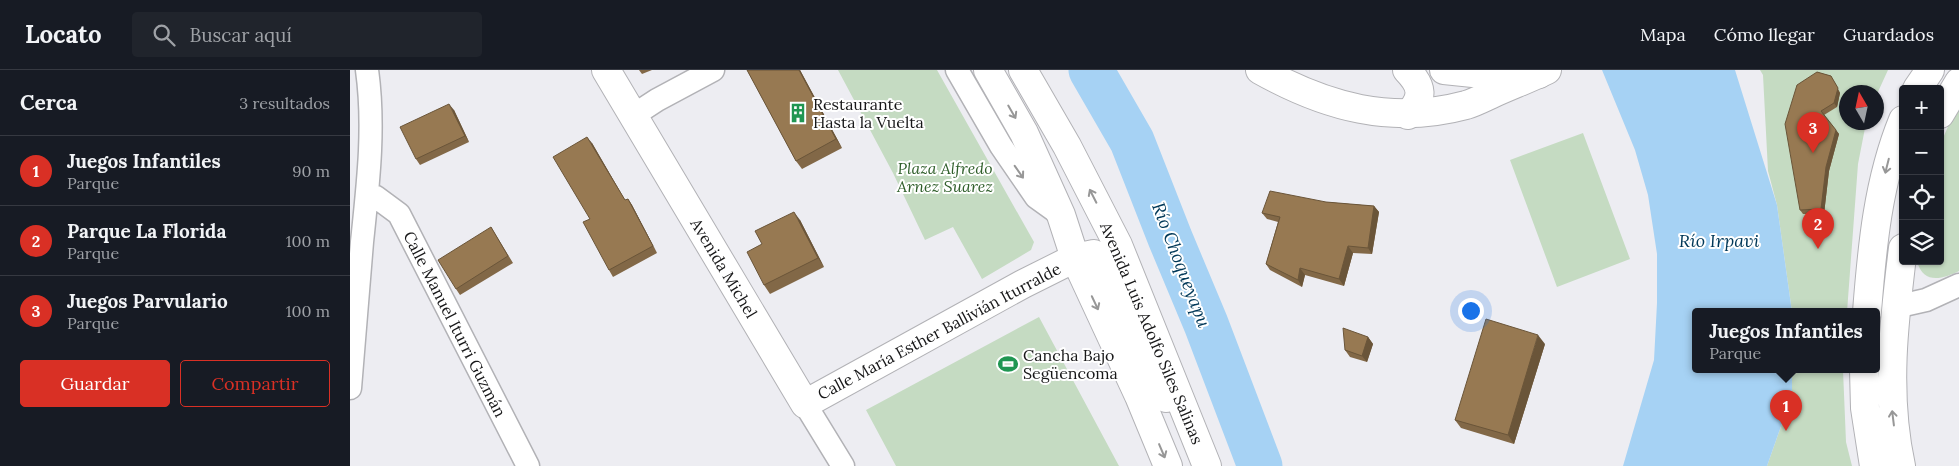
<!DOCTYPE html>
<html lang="es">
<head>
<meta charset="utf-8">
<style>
  :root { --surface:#171b24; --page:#20242c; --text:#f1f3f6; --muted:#9ea1a6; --line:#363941; --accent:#d93025 }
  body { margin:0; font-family:Lora,serif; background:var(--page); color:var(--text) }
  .controls { position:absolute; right:15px; top:15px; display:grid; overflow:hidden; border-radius:5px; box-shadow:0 1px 4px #0004 }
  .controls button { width:45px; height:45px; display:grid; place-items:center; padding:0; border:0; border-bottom:1px solid var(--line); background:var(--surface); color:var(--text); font:25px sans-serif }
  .compass { position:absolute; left:1489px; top:15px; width:45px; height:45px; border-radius:50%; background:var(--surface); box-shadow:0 1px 4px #0004; rotate:351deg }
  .you { position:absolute; left:1120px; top:240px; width:18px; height:18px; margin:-12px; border:4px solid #fff; border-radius:50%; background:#1a73e8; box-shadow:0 0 0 8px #1a73e833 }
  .badge { display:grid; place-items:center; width:32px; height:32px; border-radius:50%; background:var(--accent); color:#fff; font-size:16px; font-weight:700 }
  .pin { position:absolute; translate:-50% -41px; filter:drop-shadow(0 1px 2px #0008) }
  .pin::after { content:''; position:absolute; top:26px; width:18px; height:15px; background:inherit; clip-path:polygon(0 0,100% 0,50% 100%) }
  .popup { position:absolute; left:1342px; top:238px; width:188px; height:65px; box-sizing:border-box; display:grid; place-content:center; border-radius:5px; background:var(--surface); filter:drop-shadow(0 1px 4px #0005); font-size:16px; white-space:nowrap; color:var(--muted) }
  .popup b { font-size:19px; color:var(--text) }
  .popup::after { content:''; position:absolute; left:50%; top:100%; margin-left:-10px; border:10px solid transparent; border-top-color:var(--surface) }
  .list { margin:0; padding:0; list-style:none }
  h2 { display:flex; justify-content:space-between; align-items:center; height:65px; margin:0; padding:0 20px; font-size:21px }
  h2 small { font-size:16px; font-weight:400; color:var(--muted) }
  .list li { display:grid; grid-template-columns:32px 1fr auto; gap:15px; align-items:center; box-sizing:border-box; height:70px; padding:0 20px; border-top:1px solid var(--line) }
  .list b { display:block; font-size:19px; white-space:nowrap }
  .list p { margin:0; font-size:16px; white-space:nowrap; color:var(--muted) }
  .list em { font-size:16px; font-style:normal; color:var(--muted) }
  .actions { display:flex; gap:10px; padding:15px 20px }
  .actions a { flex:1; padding:11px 0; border:1px solid var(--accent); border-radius:5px; text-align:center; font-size:18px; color:var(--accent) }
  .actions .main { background:var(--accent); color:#fff }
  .icon { flex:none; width:28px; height:28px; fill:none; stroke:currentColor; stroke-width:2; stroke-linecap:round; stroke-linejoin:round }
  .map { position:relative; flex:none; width:1609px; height:396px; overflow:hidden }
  header { display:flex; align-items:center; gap:30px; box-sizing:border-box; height:70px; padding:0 25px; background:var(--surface); border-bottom:1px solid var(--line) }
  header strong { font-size:24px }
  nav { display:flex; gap:28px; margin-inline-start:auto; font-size:18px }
  .search { width:350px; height:45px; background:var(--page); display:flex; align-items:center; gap:12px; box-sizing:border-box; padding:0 18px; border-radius:5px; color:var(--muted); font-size:19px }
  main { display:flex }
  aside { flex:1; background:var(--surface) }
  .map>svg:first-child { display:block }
  .green { fill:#c5dbc2 }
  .water { fill:#a6d2f4 }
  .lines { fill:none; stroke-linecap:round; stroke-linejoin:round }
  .river { stroke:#a6d2f4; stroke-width:45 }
  .street-casing { stroke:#b2b2b6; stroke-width:25 }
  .secondary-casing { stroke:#b2b2b6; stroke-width:30 }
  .primary-casing { stroke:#b2b2b6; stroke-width:30 }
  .street { stroke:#fff; stroke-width:22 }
  .secondary { stroke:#fff; stroke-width:28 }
  .primary { stroke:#fff; stroke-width:28 }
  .wall { fill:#826847 }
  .shaded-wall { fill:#6a5539 }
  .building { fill:#977952; stroke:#6a5539 }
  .oneway { stroke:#979797 }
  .labels { text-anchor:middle; stroke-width:4; stroke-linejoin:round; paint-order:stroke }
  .poi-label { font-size:16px; fill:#171718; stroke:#fff; text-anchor:start }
  .park-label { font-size:16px; font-style:italic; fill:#2f5e2a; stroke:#fff }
  .street-label { font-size:16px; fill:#171718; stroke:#fff }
  .water-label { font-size:18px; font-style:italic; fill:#013858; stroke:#fff }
</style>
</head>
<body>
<header>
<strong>Locato</strong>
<div class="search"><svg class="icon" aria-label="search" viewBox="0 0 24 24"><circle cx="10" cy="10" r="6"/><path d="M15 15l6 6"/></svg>Buscar aquí</div>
<nav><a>Mapa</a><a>Cómo llegar</a><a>Guardados</a></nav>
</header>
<main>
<aside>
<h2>Cerca<small>3 resultados</small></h2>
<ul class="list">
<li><span class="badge">1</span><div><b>Juegos Infantiles</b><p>Parque</p></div><em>90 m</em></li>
<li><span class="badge">2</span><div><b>Parque La Florida</b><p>Parque</p></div><em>100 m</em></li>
<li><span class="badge">3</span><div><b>Juegos Parvulario</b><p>Parque</p></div><em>100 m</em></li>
</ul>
<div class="actions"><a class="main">Guardar</a><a>Compartir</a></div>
</aside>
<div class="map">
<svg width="1609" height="396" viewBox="0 0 1609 396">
  <rect width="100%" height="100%" fill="#ededf2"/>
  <path class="green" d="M488,0H587L684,172L681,180L632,209L603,157L575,170L543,103Z
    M1410,0H1538L1527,24L1526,22H1496V52L1516,53L1508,94L1497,242H1442L1427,135L1418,101L1413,5Z
    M1609,37V201C1593,209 1573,215 1567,191H1590V75L1603,45Z
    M1233,63L1280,189L1207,217L1160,90Z
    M689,247L769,396H546L516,340Z
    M1442,300H1493L1496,372L1502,396H1417L1442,325Z"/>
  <path class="water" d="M1252,0H1385L1427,135L1442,242H1346V300H1442V325L1417,396H1273L1304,290L1307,233V184L1298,125L1285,80Z"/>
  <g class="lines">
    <path class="river" d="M741,0L782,71L820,168L856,254L910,396"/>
    <defs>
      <path id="street" d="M607,0L651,76L686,127L711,145
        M284,45L307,30L363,0
        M18,126L26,127L49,144L178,396
        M1545,237L1576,230L1609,215
        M0,318C4,269 8,221 12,172C18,115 25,57 17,0
        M455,334L493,396"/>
      <path id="secondary" d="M256,0L455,334L673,214L725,188L744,184L755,190L816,328
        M1057,0C1073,17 1074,27 1058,45
        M1094,0L1123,3L1189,4
        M1567,19L1580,0
        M1590,44L1609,12
        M1517,242C1522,177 1528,111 1553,50
        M1514,300L1515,338L1524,396
        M1551,396C1535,323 1544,251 1553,178"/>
      <path id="primary" d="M638,0L674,63L711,145L725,188L789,326L818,396
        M673,0L717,76L768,175L857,396
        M910,0C976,37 1042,55 1116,35C1126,32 1135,27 1144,23C1162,15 1180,8 1197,0"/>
    </defs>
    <use href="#street" class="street-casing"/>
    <use href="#secondary" class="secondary-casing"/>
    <use href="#primary" class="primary-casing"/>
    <use href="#street" class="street"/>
    <use href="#secondary" class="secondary"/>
    <use href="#primary" class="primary"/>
  </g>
  <path class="wall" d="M289,0H302L292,4Z
    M397,0H450L492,78L452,99L446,91Z
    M1467,2L1481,6L1490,23L1487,37L1474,45L1489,64L1479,101L1474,144H1453L1450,140Z
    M104,40L119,72L70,95L66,89Z
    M242,73L275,130L278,129L282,135L307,183L263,207L259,200L240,149Z
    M976,132L1024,136L1029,142L1022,184L1003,183L994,216L955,205L952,217L920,200L916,194L928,152L917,149L912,143Z
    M450,150L474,197L420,224L414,215L412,174Z
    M141,157L163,193L110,225L106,219Z
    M1018,267L1023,274L1017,292L1000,287L995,280Z
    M1195,274L1164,374L1111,358L1105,350Z"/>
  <path class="shaded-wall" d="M449,0H450L492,78L486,69Z
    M1481,6L1490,23L1487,37L1484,33Z
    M99,34L104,40L119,72L115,66Z
    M1486,60L1489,64L1479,101L1474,144L1471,139L1476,97Z
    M237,67L242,73L279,137L275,130Z
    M278,129L282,135L307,183L303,176Z
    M1024,136L1029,142L1022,184L1018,178Z
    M444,142L450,150L474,197L468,188Z
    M998,176L1003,183L994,216L989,209Z
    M950,198L955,205L952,217L948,210Z
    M1188,265L1195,274L1164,374L1158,365Z
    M1018,267L1023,274L1017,292L1012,286Z"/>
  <path class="building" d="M397,0H449L486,69L446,91Z
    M1467,2L1481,6L1488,18L1484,33L1471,41L1486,60L1476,97L1471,139L1450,140L1435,54L1447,15Z
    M99,34L115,66L66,89L50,57Z
    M237,67L275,130L278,129L303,176L259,200L233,152L240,149L203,87Z
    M920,121L976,132L1024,136L1018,178L998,176L989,209L950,198L948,210L916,194L930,147L912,143Z
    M444,142L468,188L414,215L397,182L412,174L405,161Z
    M141,157L158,186L106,219L88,190Z
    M1136,249L1188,265L1158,365L1105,350Z
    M993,258L1018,267L1012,286L995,280Z"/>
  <defs><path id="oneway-shaft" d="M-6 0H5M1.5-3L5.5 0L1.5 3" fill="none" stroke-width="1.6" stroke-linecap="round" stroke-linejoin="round" transform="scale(1.25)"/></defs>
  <g class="oneway">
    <use href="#oneway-shaft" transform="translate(662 42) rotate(60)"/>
    <use href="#oneway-shaft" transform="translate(1537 96) rotate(104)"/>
    <use href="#oneway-shaft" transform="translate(669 102) rotate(55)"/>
    <use href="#oneway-shaft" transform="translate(743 126) rotate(-117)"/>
    <use href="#oneway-shaft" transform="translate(745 233) rotate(65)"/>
    <use href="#oneway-shaft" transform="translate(1543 348) rotate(-97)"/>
    <use href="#oneway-shaft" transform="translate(812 381) rotate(67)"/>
  </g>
  <defs>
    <symbol id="building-bare" viewBox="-9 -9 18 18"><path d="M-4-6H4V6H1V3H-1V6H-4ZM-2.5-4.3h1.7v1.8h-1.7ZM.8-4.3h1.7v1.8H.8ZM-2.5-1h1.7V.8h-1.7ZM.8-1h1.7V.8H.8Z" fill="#209652" stroke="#fff" stroke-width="2.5" paint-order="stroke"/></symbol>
    <symbol id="stadium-bare" viewBox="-9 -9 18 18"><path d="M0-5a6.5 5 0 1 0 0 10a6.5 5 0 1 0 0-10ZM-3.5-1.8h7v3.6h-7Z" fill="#209652" stroke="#fff" stroke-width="2.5" paint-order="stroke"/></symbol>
  </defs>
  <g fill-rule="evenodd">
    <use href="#building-bare" x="434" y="29" width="28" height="28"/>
    <use href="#stadium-bare" x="644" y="280" width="28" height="28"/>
  </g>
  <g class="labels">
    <g class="poi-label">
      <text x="463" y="40">Restaurante<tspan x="463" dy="18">Hasta la Vuelta</tspan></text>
      <text x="673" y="291">Cancha Bajo<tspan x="673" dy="18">Següencoma</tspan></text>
    </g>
    <g class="park-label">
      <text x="595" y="104">Plaza Alfredo<tspan x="595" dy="18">Arnez Suarez</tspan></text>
    </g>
    <g class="street-label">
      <text transform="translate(374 198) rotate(59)" y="6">Avenida Michel</text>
      <text transform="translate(105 254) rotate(63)" y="6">Calle Manuel Iturri Guzmán</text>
      <text transform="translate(589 261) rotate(-28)" y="6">Calle María Esther Ballivián Iturralde</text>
      <text transform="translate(802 263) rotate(67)" y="6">Avenida Luis Adolfo Siles Salinas</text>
    </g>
    <g class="water-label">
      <text x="1369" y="177">Río Irpavi</text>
      <text transform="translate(831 195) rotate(69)" y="6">Río Choqueyapu</text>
    </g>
  </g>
</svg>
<div class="controls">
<button>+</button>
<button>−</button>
<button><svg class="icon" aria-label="locate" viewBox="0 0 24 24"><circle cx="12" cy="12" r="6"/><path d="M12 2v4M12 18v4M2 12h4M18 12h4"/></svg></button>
<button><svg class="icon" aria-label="layers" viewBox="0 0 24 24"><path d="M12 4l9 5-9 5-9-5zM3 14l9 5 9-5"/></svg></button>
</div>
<svg class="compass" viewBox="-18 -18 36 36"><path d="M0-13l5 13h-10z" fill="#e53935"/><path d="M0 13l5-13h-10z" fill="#9ea1a6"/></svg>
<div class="you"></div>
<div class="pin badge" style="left:1436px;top:361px">1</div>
<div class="popup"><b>Juegos Infantiles</b>Parque</div>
<div class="pin badge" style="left:1468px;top:179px">2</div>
<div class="pin badge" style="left:1463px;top:83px">3</div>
</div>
</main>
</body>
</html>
